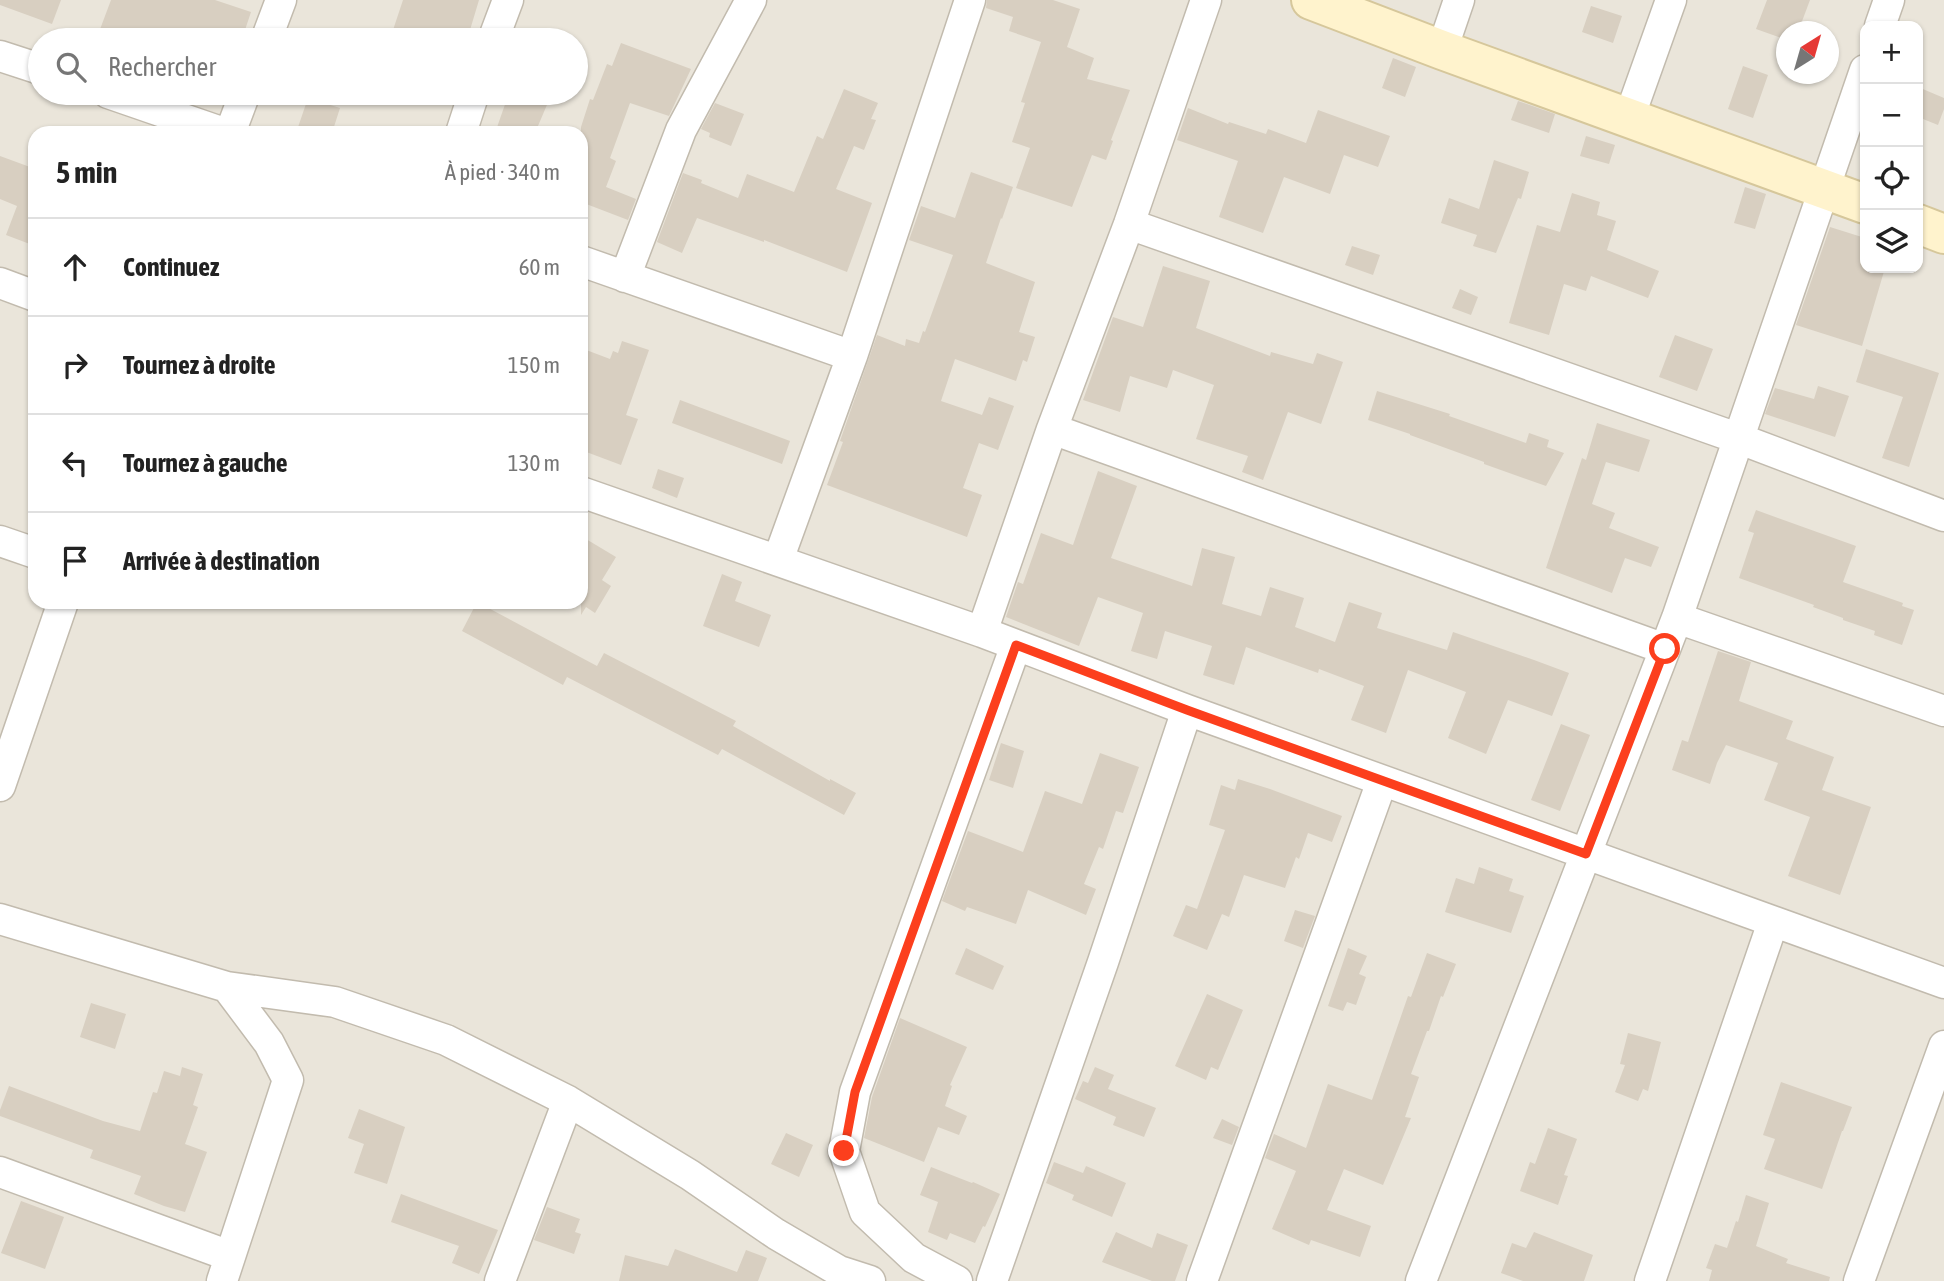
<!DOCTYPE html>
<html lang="fr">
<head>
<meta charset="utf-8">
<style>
  :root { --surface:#fff; --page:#f2f2f2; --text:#222; --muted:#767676; --line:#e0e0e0 }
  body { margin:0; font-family:"Asap Condensed",sans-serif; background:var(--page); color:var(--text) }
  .controls { position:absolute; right:21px; top:21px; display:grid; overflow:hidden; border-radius:14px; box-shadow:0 2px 5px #0004 }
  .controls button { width:63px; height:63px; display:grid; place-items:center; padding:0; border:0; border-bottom:2px solid var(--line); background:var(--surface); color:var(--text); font:35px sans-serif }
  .compass { position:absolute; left:1776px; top:21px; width:63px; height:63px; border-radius:50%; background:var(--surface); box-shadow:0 2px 5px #0004; rotate:37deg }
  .stop { position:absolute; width:21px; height:21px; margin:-16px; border:5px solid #fc3f1d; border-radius:50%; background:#fff }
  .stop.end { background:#fc3f1d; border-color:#fff; box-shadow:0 2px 7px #0008 }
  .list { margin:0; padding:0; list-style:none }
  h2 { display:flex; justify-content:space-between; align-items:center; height:91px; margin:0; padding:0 28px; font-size:30px }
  h2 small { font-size:23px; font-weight:400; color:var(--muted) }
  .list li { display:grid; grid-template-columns:46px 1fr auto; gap:21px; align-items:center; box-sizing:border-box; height:98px; padding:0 28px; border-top:2px solid var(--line) }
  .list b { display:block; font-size:26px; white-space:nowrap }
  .list em { font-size:23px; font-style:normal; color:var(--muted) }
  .icon { flex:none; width:38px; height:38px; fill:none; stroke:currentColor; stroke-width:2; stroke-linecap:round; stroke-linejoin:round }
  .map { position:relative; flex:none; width:1944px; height:1281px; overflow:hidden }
  .search { position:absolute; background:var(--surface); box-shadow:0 2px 5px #0004; left:28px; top:28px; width:560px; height:77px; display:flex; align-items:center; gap:18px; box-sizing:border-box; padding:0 24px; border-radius:38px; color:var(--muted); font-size:26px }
  .panel { position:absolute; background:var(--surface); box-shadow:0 2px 5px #0004; left:28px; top:126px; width:560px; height:483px; border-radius:21px }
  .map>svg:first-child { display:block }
  .residential { fill:#eae5da; fill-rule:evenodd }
  .building { fill:#d8cfc1 }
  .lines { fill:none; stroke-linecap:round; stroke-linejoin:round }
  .street-casing { stroke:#c2bbae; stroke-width:33 }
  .secondary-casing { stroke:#d6c79b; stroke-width:42 }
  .street { stroke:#fff; stroke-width:30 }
  .secondary { stroke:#fff3cd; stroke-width:38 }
  .route { stroke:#fc3f1d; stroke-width:9 }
</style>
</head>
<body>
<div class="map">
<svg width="1944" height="1281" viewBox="0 0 1944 1281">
  <rect width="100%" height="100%" fill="#f6f3ec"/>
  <path class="residential" d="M0,0H1944V1281H0ZM1865,26H1918V268H1865ZM1786,32H1828V74H1786ZM40,40H576V93H40ZM35,133H581V602H35Z"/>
  <path class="building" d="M0,0H61L52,24L0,5Z
    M111,0H215L251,12L243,36L225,30L223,40H96Z
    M403,0H479L467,40H402L391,36Z
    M987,0H1053L1080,9L1067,47L1094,58L1087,79L1130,90L1111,140L1113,141L1106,160L1092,155L1072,207L1016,188L1030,148L1012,142L1025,103L1021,102L1041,42L1009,31L1013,17L986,8Z
    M1767,0H1810L1798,32H1787V40L1756,29Z
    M1591,6L1622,16L1613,43L1582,32Z
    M621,43L691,69L669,116L630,103L610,158L616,161L606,187L636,199L628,220L581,202V127L590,99L593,100L607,64L612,66Z
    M1393,58L1416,67L1405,97L1382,88Z
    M1743,66L1768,75L1753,118L1728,109Z
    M1918,87L1944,98V109L1938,125L1918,117Z
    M844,89L878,103L871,119L876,120L864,150L854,146L836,189L872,203L847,272L764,240V242L697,218L682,253L657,242L683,173L702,180L701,183L738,198L747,174L794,192L817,136L823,139Z
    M509,93H552L535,133H495Z
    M308,98L340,108L332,133H296Z
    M1518,101L1555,114L1549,133L1511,120Z
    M715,103L744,114L731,146L709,137L710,133L701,129Z
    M1188,108L1228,124L1229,122L1266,134L1268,129L1306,143L1318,110L1390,136L1378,167L1344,155L1330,194L1284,177L1263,233L1219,217L1238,161L1177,140Z
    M1586,136L1615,145L1609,164L1580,156Z
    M0,156L30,167L32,162L35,163V246L6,235L17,206L0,199Z
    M1494,160L1529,172L1521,199L1518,198L1496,253L1473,246L1477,235L1441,223L1449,198L1479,209Z
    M971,172L1013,187L1002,219L1001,218L986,263L1035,282L1019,332L1035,337L1027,362L1023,360L1016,381L955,359L941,401L982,415L989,397L1014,406L998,450L979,443L963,488L982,495L967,537L827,485L843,442L840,441L877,335L905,346L906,339L919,343L923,331L925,332L953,255L909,240L921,206L955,218Z
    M1745,187L1766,194L1755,229L1734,223Z
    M1572,193L1600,202L1597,215L1616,221L1607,250L1659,271L1648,298L1591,276L1586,291L1564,284L1549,335L1509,323L1537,225L1560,232Z
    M1830,227L1865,238V268H1885L1862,346L1796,325Z
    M1352,246L1380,255L1373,275L1345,265Z
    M1163,266L1210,281L1196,328L1270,356L1271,352L1313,364L1317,353L1343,362L1321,424L1288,412L1263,480L1242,472L1248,456L1196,439L1214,385L1173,370L1167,388L1130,376L1120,412L1083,400L1113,317L1143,327Z
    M1460,289L1478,297L1471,315L1452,308Z
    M1675,335L1713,349L1697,391L1659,377Z
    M622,341L649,350L626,415L638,419L621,465L581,450V348L610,359L613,351L618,353Z
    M1866,349L1939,373L1909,467L1882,458L1903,397L1856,382Z
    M1818,386L1849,396L1835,437L1765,414L1775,388L1814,399Z
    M1377,391L1450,414L1449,416L1526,443L1529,433L1549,440L1547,447L1564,453L1546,486L1484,464V462L1410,435V434L1368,420Z
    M680,400L790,441L782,464L672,423Z
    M1597,423L1650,440L1639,472L1606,462L1592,504L1615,513L1609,528L1659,547L1651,567L1625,558L1612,593L1546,568L1582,458L1586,460Z
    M658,469L684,478L677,498L652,488Z
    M1098,471L1137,486L1111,558L1192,586L1202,548L1235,557L1222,604L1261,616L1270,587L1304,598L1295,627L1335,642L1349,602L1382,613L1377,628L1447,650L1453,632L1534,660L1569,673L1552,716L1508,700L1486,754L1448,738L1466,692L1408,670L1386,733L1351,720L1364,686L1319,669L1318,673L1246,647L1234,685L1203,675L1212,646L1165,631L1157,659L1131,651L1143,613L1098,597L1079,646L1006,617L1018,582L1023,584L1041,533L1073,545Z
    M1756,510L1856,546L1843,582L1903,603L1902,606L1914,610L1902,645L1874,635L1875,631L1843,620V618L1813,607L1814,605L1739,578L1754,533L1748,531Z
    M581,536L616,557L602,580L611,586L595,613L586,607L581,615Z
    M722,574L742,582L735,601L771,615L759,647L703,626Z
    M477,602L597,666L604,653L736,721L733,726L830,781V779L856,793L844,815L722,749L718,755L567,677L563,685L462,631Z
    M1718,651L1751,662L1739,701L1793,721L1786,739L1834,757L1822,790L1871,807L1840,895L1788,876L1810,817L1764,800L1778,763L1726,745L1717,763L1710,784L1672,770L1682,740L1688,742Z
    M1561,724L1590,735L1560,811L1531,800Z
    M1001,743L1024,751L1013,788L989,780Z
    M1100,753L1139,767L1123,813L1116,811L1103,849L1099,847L1084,884L1096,889L1086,915L1028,890L1016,924L967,907L965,911L942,901L968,831L1023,852L1045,791L1082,804Z
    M1238,779L1270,789L1342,816L1332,842L1308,833L1299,859L1296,857L1285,888L1244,875L1229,917L1222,914L1207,950L1173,936L1186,905L1197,909L1225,830L1209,825L1221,785L1235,790Z
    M1479,867L1513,879L1509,891L1524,896L1511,933L1445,912L1456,878L1474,884Z
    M1295,910L1315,916L1303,948L1284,941Z
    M966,948L1004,966L993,990L955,974Z
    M1348,948L1367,956L1359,974L1366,977L1356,1005L1347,1002L1343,1011L1328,1006Z
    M1427,953L1456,964L1443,997L1441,996L1429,1031H1427L1411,1074L1419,1077L1405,1117L1411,1118L1383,1185L1344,1169L1327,1210L1371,1226L1360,1257L1311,1240L1309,1245L1272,1229L1296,1171L1265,1158L1274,1134L1306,1148L1328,1084L1372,1100L1408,996L1411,997Z
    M1207,994L1243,1010L1218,1070L1211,1067L1206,1080L1175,1066Z
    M91,1003L126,1014L115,1049L80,1037Z
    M900,1018L967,1047L950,1085L952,1086L945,1106L967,1116L959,1135L938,1127L924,1162L864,1138L872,1097Z
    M1628,1033L1661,1042L1648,1091L1643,1089L1638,1101L1615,1092L1625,1065L1620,1064Z
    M182,1067L203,1074L193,1105L198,1107L185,1144L207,1152L185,1212L164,1206L134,1194L141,1176L90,1158L93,1150L0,1116V1110L9,1086L103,1121L140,1131L153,1092L157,1093L164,1071L180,1076Z
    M1095,1067L1114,1075L1108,1089L1156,1108L1144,1137L1113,1125L1116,1117L1075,1099L1083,1081L1088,1083Z
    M1781,1082L1852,1107L1843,1131H1842L1822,1189L1764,1169L1775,1139L1763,1135Z
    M359,1109L405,1127L387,1184L354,1173L364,1144L348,1138Z
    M1222,1119L1239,1127L1232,1145L1213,1138Z
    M1548,1128L1577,1139L1564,1175L1568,1176L1558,1205L1520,1191L1530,1162L1535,1164Z
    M786,1133L813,1145L799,1177L771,1164Z
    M1054,1162L1083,1173L1086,1166L1126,1183L1112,1217L1072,1200L1074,1195L1046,1183Z
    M931,1167L972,1183L973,1182L1000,1194L985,1227L983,1226L975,1243L950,1233L947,1240L928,1232L938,1202L920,1195Z
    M401,1194L498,1230L479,1274L452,1263L459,1246L391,1222Z
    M1746,1195L1769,1203L1756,1246L1788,1259L1786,1263L1830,1277L1829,1281H1709L1712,1270L1706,1268L1715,1244L1727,1248L1736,1221L1738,1222Z
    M21,1201L64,1217L45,1269L1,1253Z
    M547,1207L580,1219L575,1232L581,1234L574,1254L534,1240Z
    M1116,1232L1152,1248L1157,1233L1188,1245L1175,1281H1152L1102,1262Z
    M1534,1232L1593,1255L1584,1281H1523L1501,1273L1512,1243L1526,1248Z
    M675,1249L737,1272L746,1250L767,1258L758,1281H619L625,1255L668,1266Z"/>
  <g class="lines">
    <defs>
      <path id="street" d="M1880,26L1889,0
        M266,40L281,0
        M493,40L508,0
        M1442,50L1459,0
        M0,56L40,69
        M108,93L224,133
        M1629,118L1671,0
        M230,133L245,93
        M461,133L474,93
        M1129,224L1740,439L1944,516
        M581,261L852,356
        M625,277L681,130L751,0
        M0,283L35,296
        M1052,429L1665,649
        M581,492L982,632L1187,710L1944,983
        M0,541L35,553
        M778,560L852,356L970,0
        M1677,618L1944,711
        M982,632L1052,429L1129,224L1206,0
        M0,786L63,602
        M0,919L227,987L269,1043L288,1080L222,1281
        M227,987L335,1002L446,1040L568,1101L690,1175L776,1234L839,1271L870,1281
        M0,1172L230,1256
        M500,1281L568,1101
        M957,1281L914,1258L865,1212L844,1151L855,1092L1016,645
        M992,1281L1103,962L1187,710
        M1202,1281L1382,781
        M1421,1281L1677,618L1865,70
        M1650,1281L1773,922
        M1859,1281L1944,1046"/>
      <path id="secondary" d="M1311,0L1442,50L1865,204
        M1918,224L1944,234"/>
    </defs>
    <use href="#street" class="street-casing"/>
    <use href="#secondary" class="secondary-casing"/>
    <use href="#street" class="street"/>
    <use href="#secondary" class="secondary"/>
  </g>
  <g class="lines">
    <path class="route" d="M844,1151L855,1092L1016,645L1187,710L1586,854L1665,649"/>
  </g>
</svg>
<div class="controls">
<button>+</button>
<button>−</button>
<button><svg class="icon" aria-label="locate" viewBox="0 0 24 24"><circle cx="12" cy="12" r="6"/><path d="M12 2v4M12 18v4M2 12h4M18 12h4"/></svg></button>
<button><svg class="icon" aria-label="layers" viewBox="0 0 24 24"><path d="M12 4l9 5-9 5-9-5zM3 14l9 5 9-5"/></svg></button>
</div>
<svg class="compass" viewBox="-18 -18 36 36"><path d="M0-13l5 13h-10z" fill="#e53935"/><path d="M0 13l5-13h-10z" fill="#767676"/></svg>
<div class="stop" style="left:1665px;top:649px"></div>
<div class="stop end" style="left:844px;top:1151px"></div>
<div class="search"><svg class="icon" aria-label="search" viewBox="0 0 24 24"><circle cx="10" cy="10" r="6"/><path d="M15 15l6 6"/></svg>Rechercher</div>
<section class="panel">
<h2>5 min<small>À pied · 340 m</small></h2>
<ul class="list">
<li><svg class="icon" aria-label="ahead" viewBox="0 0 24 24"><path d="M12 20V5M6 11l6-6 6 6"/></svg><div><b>Continuez</b></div><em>60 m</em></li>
<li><svg class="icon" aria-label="right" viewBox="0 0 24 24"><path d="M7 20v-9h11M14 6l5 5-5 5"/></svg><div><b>Tournez à droite</b></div><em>150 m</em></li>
<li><svg class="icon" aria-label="left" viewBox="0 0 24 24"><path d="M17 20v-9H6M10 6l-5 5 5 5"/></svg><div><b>Tournez à gauche</b></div><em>130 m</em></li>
<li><svg class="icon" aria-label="arrive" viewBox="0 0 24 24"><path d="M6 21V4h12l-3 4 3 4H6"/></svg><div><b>Arrivée à destination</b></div></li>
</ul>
</section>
</div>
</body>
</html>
